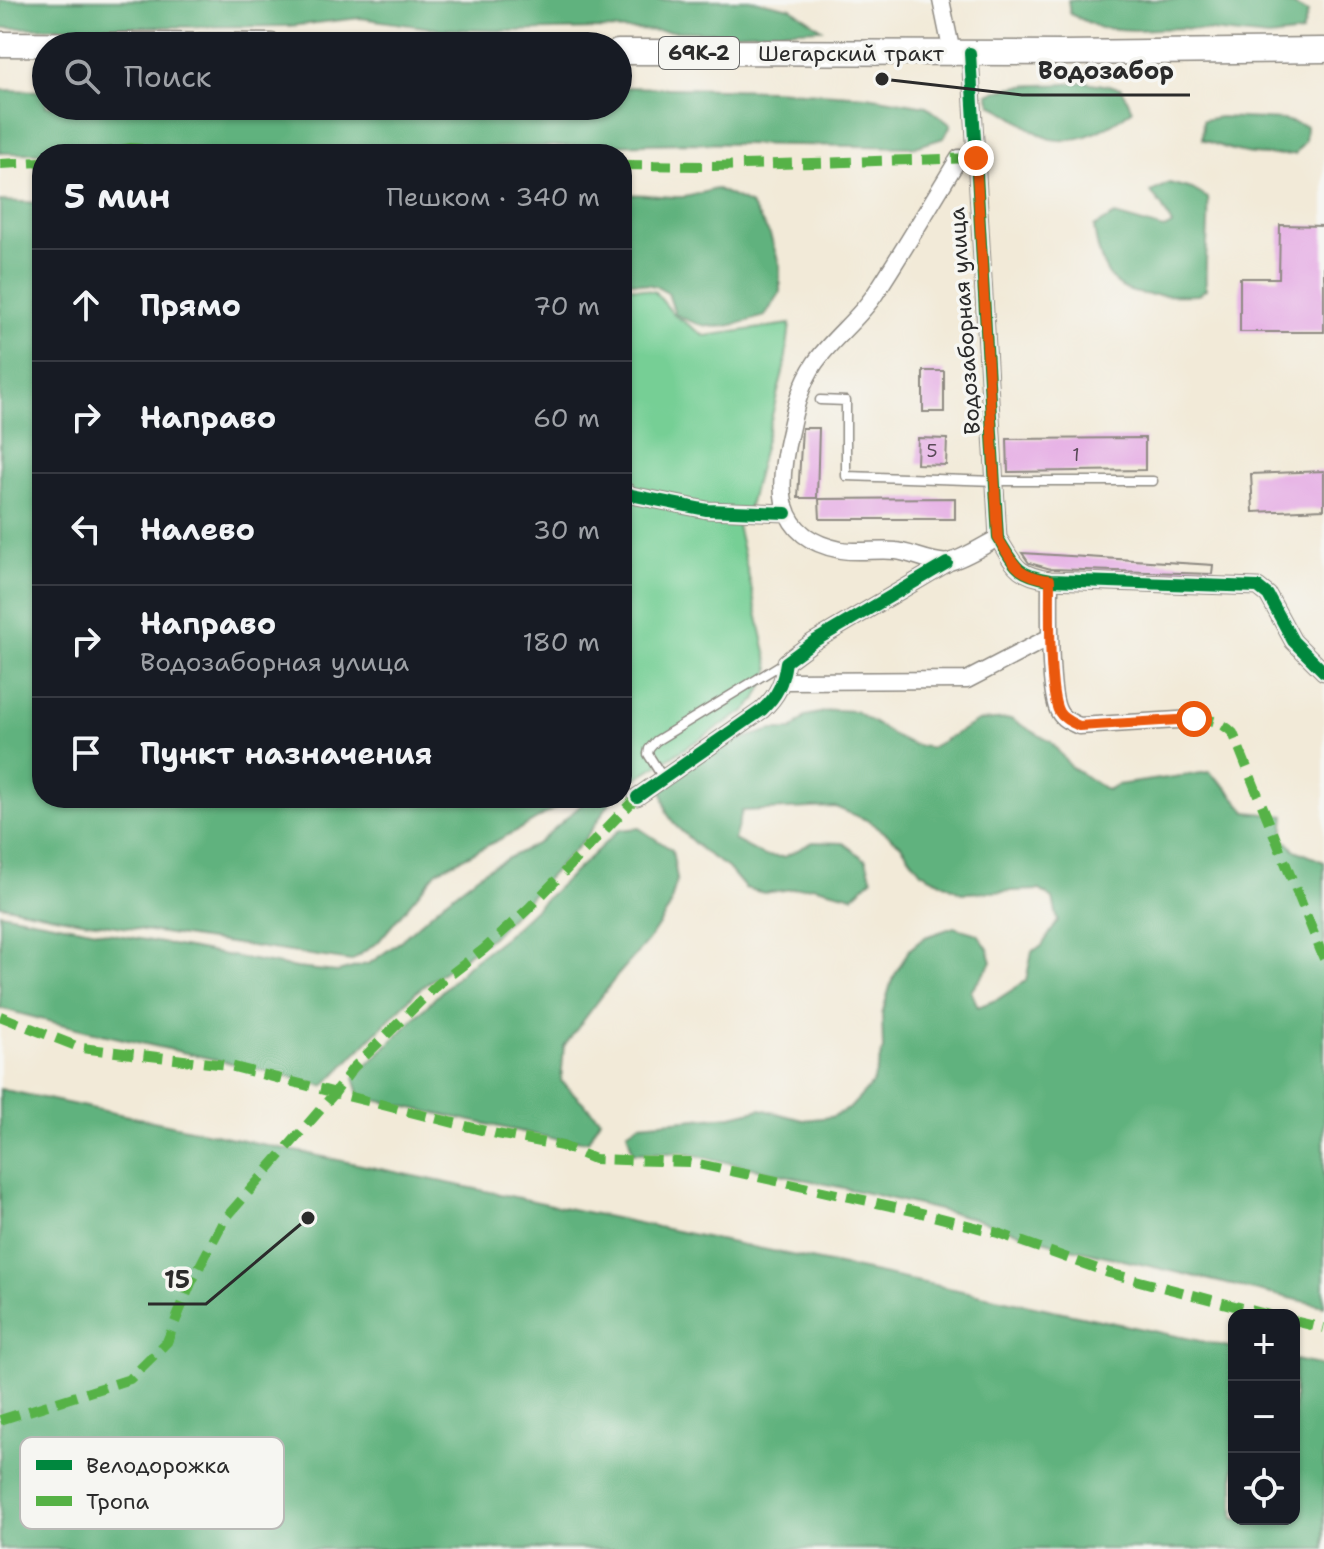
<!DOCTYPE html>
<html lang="ru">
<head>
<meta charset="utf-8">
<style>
  :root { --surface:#171b24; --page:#20242c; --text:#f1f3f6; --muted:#9ea1a6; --line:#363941 }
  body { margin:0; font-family:"Shantell Sans",sans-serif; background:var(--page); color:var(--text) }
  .controls { position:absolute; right:24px; bottom:24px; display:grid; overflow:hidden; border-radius:16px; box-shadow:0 2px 6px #0004 }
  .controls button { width:72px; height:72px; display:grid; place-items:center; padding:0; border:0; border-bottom:2px solid var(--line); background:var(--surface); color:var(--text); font:40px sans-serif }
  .stop { position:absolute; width:24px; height:24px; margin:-18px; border:6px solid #ea580c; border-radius:50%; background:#fff }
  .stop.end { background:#ea580c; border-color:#fff; box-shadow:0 2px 8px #0008 }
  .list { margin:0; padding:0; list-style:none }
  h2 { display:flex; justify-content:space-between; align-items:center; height:104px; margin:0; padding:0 32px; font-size:34px }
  h2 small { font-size:26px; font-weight:400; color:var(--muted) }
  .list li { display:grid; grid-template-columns:52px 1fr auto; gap:24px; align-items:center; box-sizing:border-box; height:112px; padding:0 32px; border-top:2px solid var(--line) }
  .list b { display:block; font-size:30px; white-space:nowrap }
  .list p { margin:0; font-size:26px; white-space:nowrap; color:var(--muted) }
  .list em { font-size:26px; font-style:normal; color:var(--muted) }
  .icon { flex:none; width:44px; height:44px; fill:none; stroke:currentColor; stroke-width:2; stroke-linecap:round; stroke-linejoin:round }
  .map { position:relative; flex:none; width:1324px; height:1549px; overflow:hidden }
  .search { position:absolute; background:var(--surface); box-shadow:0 2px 6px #0004; left:32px; top:32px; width:600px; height:88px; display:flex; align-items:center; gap:20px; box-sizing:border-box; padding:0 28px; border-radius:44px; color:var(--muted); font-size:30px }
  .panel { position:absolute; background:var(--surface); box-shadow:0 2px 6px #0004; left:32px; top:144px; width:600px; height:664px; border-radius:32px }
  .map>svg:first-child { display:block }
  .green { fill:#76cf95; stroke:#507d60; stroke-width:2 }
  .forest { fill:#60b27e; stroke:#466e54; stroke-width:2 }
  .building { fill:#e5abe4 }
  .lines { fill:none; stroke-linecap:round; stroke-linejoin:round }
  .service-casing { stroke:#8e8a82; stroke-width:11 }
  .minor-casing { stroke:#8e8a82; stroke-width:19 }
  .primary-casing { stroke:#8e8a82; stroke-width:27 }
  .service { stroke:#fff; stroke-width:8 }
  .minor { stroke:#fff; stroke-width:16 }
  .primary { stroke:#fff; stroke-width:24 }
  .quiet { stroke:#56b246; stroke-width:10; stroke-dasharray:20 10; stroke-linecap:butt }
  .cycleway-casing { stroke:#f6f6f2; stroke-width:17 }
  .cycleway { stroke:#00873e; stroke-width:12 }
  .route { stroke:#ea580c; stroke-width:10 }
  .labels { text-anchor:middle; stroke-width:7; stroke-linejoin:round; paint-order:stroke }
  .number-label { font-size:18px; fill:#5a4b59 }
  .shield { fill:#f6f6f2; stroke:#686867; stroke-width:2 }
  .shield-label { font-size:20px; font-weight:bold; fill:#2b2b2b }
  .street-label { font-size:22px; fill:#2b2b2b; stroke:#f6f6f2 }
  .key { fill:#f6f6f2; stroke:#b9b9b6; stroke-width:2 }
  .key-label { font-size:22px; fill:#2b2b2b }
  .leader { fill:none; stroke:#2b2b2b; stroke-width:3 }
  .callout-dot { fill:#2b2b2b; stroke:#f6f6f2; stroke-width:3 }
  .callout-label { font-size:24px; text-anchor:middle; font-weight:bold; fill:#2b2b2b; stroke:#f6f6f2; stroke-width:7; stroke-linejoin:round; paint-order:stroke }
</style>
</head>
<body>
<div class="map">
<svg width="1324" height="1549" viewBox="0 0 1324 1549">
  <rect width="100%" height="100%" fill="#f6f6f2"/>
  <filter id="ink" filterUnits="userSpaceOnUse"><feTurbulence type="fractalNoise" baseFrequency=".0125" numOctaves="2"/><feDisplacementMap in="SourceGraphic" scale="16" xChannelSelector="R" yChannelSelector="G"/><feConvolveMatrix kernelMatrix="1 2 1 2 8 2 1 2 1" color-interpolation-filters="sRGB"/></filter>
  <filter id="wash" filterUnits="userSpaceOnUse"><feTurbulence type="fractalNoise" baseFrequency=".006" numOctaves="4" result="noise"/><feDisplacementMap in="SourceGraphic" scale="32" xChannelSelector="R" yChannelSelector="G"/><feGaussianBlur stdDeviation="1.8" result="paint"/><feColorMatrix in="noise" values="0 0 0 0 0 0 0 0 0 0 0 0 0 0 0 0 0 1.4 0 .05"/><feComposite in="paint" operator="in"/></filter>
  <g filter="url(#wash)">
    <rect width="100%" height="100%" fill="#f2ead8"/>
    <path class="green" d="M622,285L655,292L674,315L705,336L790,324L785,364L748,510L737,525L770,670L756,700L745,711L622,787Z"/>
    <path class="forest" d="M0,0H754L791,8L822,29L736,33L599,29L511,31L438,29L360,18L290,26L0,28Z
      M1068,0H1252L1293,5L1308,13L1302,33L1269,37L1182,28L1134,30L1100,28L1070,14Z
      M1085,82L1122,88L1132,110C1111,126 1080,145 1051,139C1038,136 1008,112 991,104L988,94C1024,80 1048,88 1085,82Z
      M618,87L772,90L867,96L926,106L951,125L944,138L915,147L685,143L245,154L0,153V90L46,91V106H618Z
      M1220,117L1284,120L1306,126L1305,141L1295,154C1257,157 1237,154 1202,139L1203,120Z
      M1169,183L1192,189L1208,198C1210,229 1204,258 1206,289L1198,295C1133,295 1105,303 1094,227L1115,215L1164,229L1172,225L1163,208L1151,192Z
      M717,189L751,205L770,235L780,266V293L765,316C728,327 710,334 675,314L668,293L655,286L622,280V195C642,193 660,197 680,197C689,198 705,191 717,189Z
      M0,201L42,203V798H573L516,831L437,871L379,941L351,961L69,919L0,905Z
      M834,710L855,711L893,735L911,744L930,748L978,721L1011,719L1051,742L1071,767L1107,790L1117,785L1209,772L1225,786L1247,812L1285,816L1283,838L1295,850L1324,862V1306L1062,1246L972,1218L876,1195L684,1153H633L627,1132L639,1124L732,1116L761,1109L803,1120L831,1117L849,1109L873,1083L883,1049L882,1014L892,980L909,950L925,937L954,927L978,934L988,949L992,962L971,991L978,1007L998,999L1026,981L1032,951L1041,947L1058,921L1053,899L1040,890L962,893L921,872L900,844L869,821L835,807L742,811L734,840L764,856L784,857L813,842L843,843L866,860L872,879L853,896L812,886L764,893L745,888L728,868L704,852L676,826L667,813L661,785L705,750L772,730H792L806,716Z
      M589,798H613L585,839L492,937L417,991L324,1086C217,1057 107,1039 0,1008V913L296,968L338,972L370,963L398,943L446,900L485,870L538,843Z
      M639,828L672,850L677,879L669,909L648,941L617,976L564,1046L561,1081L600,1119L588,1141L555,1139L360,1097L354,1078L467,966L506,936L619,830Z
      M0,1089L1234,1348V1519H1294V1360L1324,1366V1549H0Z"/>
    <g id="blocks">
      <path class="building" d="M1280,225L1324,226V332H1240V278H1279Z
        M923,371H944V412H923Z
        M802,428H819L817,498H798Z
        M918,438L947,439L946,465L917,464Z
        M1145,438V470L1008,472L1007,439Z
        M1324,471V509L1253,512L1251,474Z
        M955,498V519H820L819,499Z
        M1022,553L1213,565L1212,574L1051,569L1029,563Z"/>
    </g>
  </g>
  <g filter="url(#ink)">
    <use href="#blocks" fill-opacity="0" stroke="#8e8a82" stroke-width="2"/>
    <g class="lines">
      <defs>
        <path id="service" d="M820,400L846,401V476L996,481H1153
          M663,778L648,754L649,749L656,741L785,662"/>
        <path id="minor" d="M941,0L952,53
          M970,53L998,538C1015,566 1016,575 1050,580L1258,587L1268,595L1293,641L1324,672
          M959,158C931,203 904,250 875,294C859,319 832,338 815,363C801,384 795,407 790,431C777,486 773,537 841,550C859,553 878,549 896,551C910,552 936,565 949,562C965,558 983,546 998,538
          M622,489L631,495L707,510L786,513
          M1050,580C1050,605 1048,694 1059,712C1063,720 1071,722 1079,726L1194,719
          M784,681L967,680L1050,637
          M637,797L762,710C778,695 783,683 786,662L813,642L947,563"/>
        <path id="primary" d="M0,44L271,46
          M618,52L1063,53L1324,50"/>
      </defs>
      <use href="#service" class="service-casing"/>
      <use href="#minor" class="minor-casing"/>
      <use href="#primary" class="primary-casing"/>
      <use href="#service" class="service"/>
      <use href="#minor" class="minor"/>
      <use href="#primary" class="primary"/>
      <path class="quiet" d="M93,154L131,148L196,154
        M0,164L42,162
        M622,165L713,166L976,158
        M1194,719C1210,719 1221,721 1233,733L1324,959
        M0,1016L81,1048L226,1065L497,1134L562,1146L594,1159L690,1162L918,1212L998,1233L1109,1273L1269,1315
        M1294,1321L1324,1328
        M0,1420L130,1379L167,1342L191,1283L224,1220L334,1094L353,1068L437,985L484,949L529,908L637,797"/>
      <defs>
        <path id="cycleway" d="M970,53L998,538C1015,566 1016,575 1050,580L1258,587L1268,595L1293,641L1324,672
          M622,489L631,495L707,510L786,513
          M637,797L762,710C778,695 783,683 786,662L813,642L947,563"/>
      </defs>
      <use href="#cycleway" class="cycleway-casing"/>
      <use href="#cycleway" class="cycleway"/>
    </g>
  </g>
  <g class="lines" filter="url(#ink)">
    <path class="route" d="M976,158L998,538C1015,566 1016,575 1050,580C1050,605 1048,693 1059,712C1063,719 1071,722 1079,726L1194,719"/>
  </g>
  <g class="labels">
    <g class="number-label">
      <text x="932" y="457">5</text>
      <text x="1076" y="461">1</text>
    </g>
    <rect class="shield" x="659" y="37" width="80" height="32" rx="6"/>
    <g class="shield-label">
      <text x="699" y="60">69К-2</text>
    </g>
    <g class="street-label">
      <text x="851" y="61">Шегарский тракт</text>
      <text transform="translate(964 321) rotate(-94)" y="8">Водозаборная улица</text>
    </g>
  </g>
  <rect x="20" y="1437" width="264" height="92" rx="12" class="key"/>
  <rect x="36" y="1460" width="36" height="10" fill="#00873e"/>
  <rect x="36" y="1496" width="36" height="10" fill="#56b246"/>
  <g class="key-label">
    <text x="86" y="1473">Велодорожка</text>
    <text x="86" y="1509">Тропа</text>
  </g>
  <path class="leader" d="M882 79L1022 95H1190M308 1218L206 1304H148"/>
  <g class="callout-dot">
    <circle cx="882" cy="79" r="8"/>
    <circle cx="308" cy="1218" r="8"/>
  </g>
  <g class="callout-label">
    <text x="1106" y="79">Водозабор</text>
    <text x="177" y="1288">15</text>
  </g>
</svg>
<div class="controls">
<button>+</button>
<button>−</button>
<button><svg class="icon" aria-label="locate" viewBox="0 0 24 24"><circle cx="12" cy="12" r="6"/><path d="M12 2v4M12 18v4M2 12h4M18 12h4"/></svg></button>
</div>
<div class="stop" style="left:1194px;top:719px"></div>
<div class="stop end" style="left:976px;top:158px"></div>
<div class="search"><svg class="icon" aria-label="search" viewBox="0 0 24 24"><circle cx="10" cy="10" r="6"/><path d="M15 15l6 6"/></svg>Поиск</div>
<section class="panel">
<h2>5 мин<small>Пешком · 340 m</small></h2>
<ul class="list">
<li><svg class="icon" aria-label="ahead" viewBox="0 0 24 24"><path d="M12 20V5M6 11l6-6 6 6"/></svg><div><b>Прямо</b></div><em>70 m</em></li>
<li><svg class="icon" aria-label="right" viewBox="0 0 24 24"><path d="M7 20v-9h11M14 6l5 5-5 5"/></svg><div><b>Направо</b></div><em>60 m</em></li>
<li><svg class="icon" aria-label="left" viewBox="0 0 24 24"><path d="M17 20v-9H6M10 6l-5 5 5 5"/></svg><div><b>Налево</b></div><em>30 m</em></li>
<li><svg class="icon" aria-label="right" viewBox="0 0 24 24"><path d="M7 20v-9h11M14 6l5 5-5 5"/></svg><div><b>Направо</b><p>Водозаборная улица</p></div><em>180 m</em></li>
<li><svg class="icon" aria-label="arrive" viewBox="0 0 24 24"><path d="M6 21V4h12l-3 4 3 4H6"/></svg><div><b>Пункт назначения</b></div></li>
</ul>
</section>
</div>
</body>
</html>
